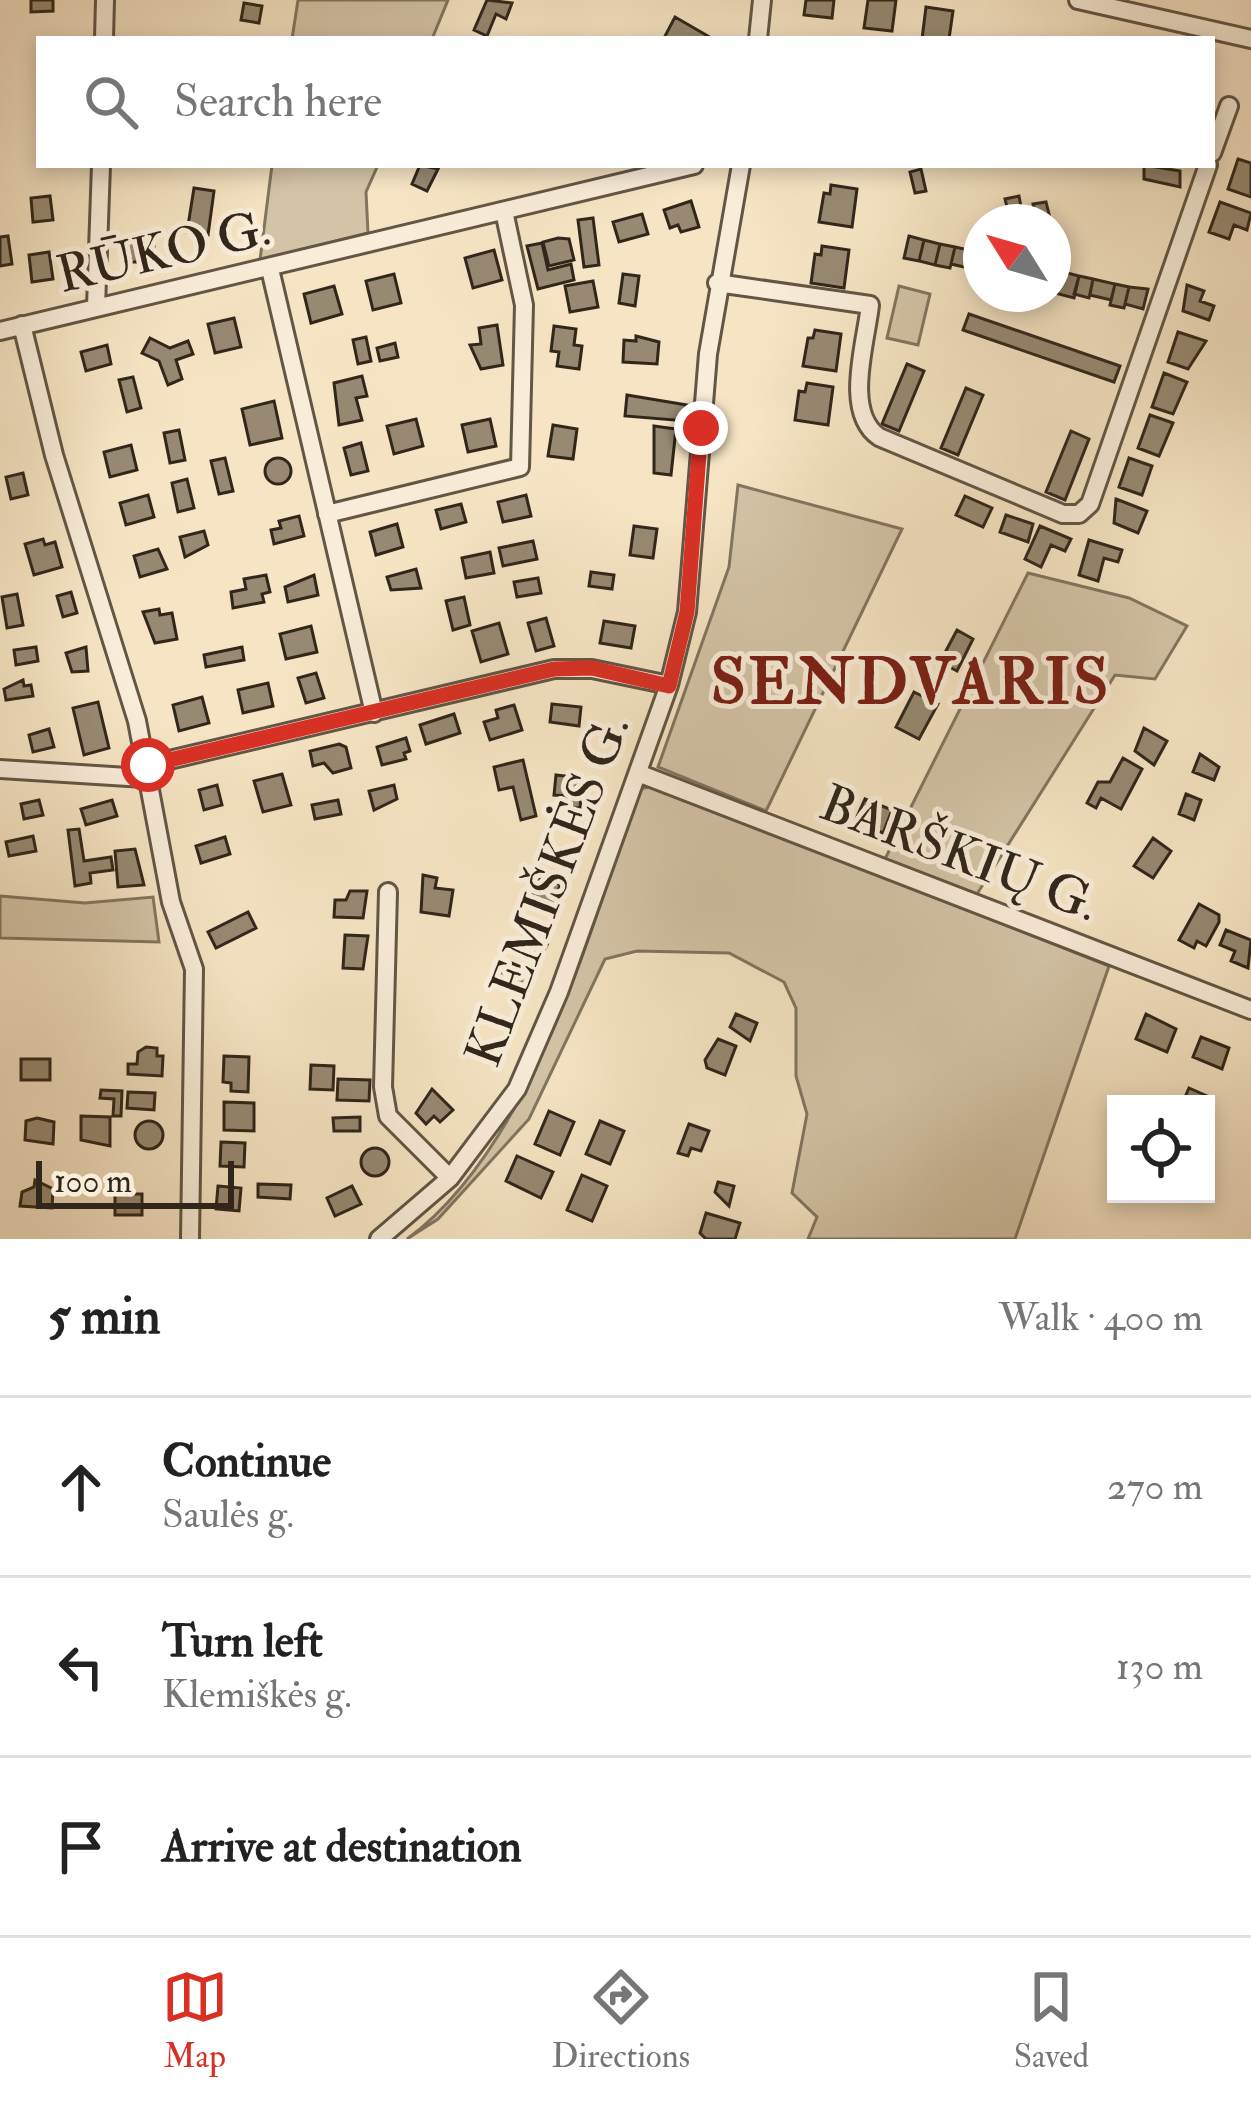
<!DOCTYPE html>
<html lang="en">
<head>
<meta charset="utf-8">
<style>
  :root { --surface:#fff; --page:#f6f6f6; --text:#222; --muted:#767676; --line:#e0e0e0; --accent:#d93025 }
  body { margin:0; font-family:"IM FELL Double Pica",serif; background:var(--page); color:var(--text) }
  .controls { position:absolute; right:36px; bottom:36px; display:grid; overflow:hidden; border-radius:0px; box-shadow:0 6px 18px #0003 }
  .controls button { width:108px; height:108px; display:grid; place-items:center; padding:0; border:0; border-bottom:3px solid var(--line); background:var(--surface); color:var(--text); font:60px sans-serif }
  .compass { position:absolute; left:963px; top:204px; width:108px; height:108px; border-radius:50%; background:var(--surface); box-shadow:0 6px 18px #0003; rotate:307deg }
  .scale { position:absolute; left:36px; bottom:30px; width:198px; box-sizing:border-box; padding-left:12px; border:6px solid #30261a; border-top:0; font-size:33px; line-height:42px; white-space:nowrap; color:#30261a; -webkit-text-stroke:9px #f9edd9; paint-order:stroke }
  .stop { position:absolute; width:36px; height:36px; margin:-27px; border:9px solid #d93025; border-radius:50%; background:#fff }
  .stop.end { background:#d93025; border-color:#fff; box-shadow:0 3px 12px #0008 }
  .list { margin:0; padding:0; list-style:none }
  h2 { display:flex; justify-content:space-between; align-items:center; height:156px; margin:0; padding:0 48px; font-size:51px }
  h2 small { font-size:39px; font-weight:400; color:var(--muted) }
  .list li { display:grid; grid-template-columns:78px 1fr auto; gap:36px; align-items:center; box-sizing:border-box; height:180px; padding:0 48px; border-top:3px solid var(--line) }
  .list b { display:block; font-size:45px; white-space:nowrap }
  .list p { margin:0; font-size:39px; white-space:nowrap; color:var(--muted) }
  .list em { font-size:39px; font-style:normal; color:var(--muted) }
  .icon { flex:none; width:66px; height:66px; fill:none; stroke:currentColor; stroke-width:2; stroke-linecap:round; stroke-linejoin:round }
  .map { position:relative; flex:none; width:1251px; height:1239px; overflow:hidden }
  .search { position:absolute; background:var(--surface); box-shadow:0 6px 18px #0003; left:36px; right:36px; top:36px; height:132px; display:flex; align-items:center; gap:30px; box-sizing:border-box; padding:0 42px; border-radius:0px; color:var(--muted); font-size:45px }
  .sheet { height:696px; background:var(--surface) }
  nav { display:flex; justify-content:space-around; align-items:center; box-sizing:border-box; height:168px; border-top:3px solid var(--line); background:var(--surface); font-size:33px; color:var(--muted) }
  nav a { display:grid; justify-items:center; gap:6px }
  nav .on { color:var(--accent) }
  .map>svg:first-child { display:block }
  .green { fill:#d4c4a7; stroke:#827560; stroke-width:3 }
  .building { fill:#978972; stroke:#30261a; stroke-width:3 }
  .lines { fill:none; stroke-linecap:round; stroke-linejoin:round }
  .minor-casing { stroke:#625644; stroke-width:22 }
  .minor { stroke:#f9edd9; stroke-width:16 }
  .route { stroke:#d93025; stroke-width:15 }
  .labels { text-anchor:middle; stroke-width:10; stroke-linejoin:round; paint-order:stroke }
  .street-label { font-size:51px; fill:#30261a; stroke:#f9edd9 }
  .district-label { font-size:63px; font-weight:bold; letter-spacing:3px; fill:#7a1f14; stroke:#f9edd9 }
</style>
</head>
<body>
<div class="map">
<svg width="1251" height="1239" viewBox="0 0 1251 1239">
  <rect width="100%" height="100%" fill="#f6e4c4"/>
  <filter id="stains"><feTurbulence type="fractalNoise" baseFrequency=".00167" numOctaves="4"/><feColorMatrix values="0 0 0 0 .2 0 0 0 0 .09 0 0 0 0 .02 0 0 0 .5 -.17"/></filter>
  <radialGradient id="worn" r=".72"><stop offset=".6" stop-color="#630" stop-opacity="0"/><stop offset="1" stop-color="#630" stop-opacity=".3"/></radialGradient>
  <path class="green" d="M298,0H448L432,39H292Z
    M272,165H378L366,192L368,233L260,260Z
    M899,286L930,294L918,345L887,338Z
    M738,485L902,529L766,811L658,767L729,567Z
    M1028,573L1129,598L1187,626L1155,679L1115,675L977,894L885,859Z
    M656,786L1109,966L1015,1239H808L817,1217L792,1193L807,1114L796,1076V1008L784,982L729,953L637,951L605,959L529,1119L438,1219L407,1239C531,1148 591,930 639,789Z
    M0,896L85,903L153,897L159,942L0,938Z"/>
  <path class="building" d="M31,0H53V11L31,12Z
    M487,0L512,3L506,19L496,14L487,36L474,30Z
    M806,0H834L832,18L804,15Z
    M868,0H896L892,31L864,28Z
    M244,3L262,6L259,23L241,20Z
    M926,7L953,11L949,39H922Z
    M675,17L713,39L664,38Z
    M1238,159L1251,163V197L1228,189Z
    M420,165L438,169L427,191L412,184Z
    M1144,165L1180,171V187L1144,179Z
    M921,169L926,191L915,193L910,172Z
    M831,185L857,189L852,227L819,222L824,193L830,194Z
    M194,188L214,191L208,235L187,232Z
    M50,196L53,220L33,222L31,198Z
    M1019,196L1022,212L1009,215L1005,199Z
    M691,201L699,227L681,232L678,225L670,228L664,210Z
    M1046,202L1050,218L1037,221L1033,204Z
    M1220,202L1251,213L1247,230L1234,225L1229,239L1209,232Z
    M642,214L648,234L619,242L613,222Z
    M593,218L599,265L584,267L578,220Z
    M8,236L12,264L0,266V237Z
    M909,236L924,240L919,261L904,258Z
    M127,237H154V262H128Z
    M558,238L569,239L574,260L549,266L543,242Z
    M924,240L940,244L935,265L919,261Z
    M542,243L548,270L571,264L574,280L538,289L527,246Z
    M940,244L955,247L950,268L935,265Z
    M822,246L849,250L844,288L811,283L815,254L821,255Z
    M955,247L977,252L973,269L951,264Z
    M494,250L502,280L473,288L465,258Z
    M49,252L53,279L32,282L29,255Z
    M1060,271L1079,276L1074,298L1055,293Z
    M394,274L401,303L373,310L366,281Z
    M623,274L639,276L635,306L619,303Z
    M1079,276L1093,279L1089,298L1074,294Z
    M1093,279L1115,284L1111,300L1090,295Z
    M593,281L598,307L570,312L565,286Z
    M1115,284L1129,287L1124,308L1110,305Z
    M1187,285L1204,291L1200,301L1214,306L1209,320L1183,311Z
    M334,286L342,314L311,323L304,294Z
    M1129,287L1148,289L1143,309L1125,304Z
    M969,314L1120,366L1114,382L963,330Z
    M234,318L241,347L215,353L208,324Z
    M497,325L503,365L481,369L470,345L481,344L479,328Z
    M554,326L576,329L574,345L582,346L579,369L557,366L559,352L551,351Z
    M815,330L841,334L836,371L803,366L808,338H813Z
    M1178,332L1206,341L1188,369L1168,362Z
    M636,336L659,342L657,364L623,362L624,340L636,341Z
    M366,337L371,361L358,364L353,340Z
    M150,338L170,348L188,341L193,354L176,360L182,379L168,385L159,361L142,353Z
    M395,343L398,357L380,361L377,348Z
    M107,345L111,364L86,371L81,352Z
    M907,364L924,371L899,431L882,424Z
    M1164,373L1187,382L1173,414L1152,407Z
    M362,376L367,396L356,398L362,420L339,425L334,383Z
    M133,377L141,408L127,412L119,380Z
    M807,383L833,387L828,425L795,420L799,391L805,392Z
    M966,388L983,395L958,455L941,448Z
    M627,395L687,405L686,421L625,416Z
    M274,401L282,438L250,445L242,409Z
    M1150,415L1173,423L1159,456L1138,448Z
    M416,419L423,446L394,454L387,426Z
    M490,419L496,446L468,452L462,425Z
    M553,425L577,429L573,459L548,456Z
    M654,426L676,429L671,475L654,473Z
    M179,430L185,460L170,463L164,433Z
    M1071,431L1089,439L1065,500L1046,492Z
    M361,443L368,471L351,475L344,448Z
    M131,445L137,470L110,477L104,452Z
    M225,458L233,491L219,494L211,461Z
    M1129,458L1152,466L1142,495L1119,487Z
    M265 471a13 13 0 1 1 26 0a13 13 0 1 1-26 0Z
    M23,473L28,495L11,499L6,477Z
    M187,479L194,508L178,512L172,483Z
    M148,495L154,517L126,525L120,503Z
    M526,495L531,516L503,522L498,502Z
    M965,496L992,508L983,527L956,515Z
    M1116,499L1147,511L1138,533L1114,523Z
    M461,504L466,522L441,529L436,510Z
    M1006,515L1033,524L1028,542L1000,532Z
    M299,516L304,536L274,544L271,530L281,528L279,521Z
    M397,524L403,547L376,555L370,532Z
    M634,526L657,529L653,558L630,555Z
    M1040,526L1071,539L1065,551L1051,545L1041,567L1025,559Z
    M204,531L208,545L185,557L180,537Z
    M43,539L45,545L55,542L62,567L34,575L25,544Z
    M1089,540L1122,550L1118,562L1104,558L1098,581L1079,575Z
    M533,541L537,559L503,566L499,548Z
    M158,549L167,569L140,577L134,556Z
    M490,552L494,573L466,578L462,558Z
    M416,569L421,588L391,590L387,577Z
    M591,572L614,575L612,589L589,586Z
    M266,575L270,592L262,594L264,602L233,608L231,592L246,589L244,579Z
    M314,575L318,595L288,602L285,587Z
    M538,578L541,593L517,597L514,582Z
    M71,592L77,613L63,617L57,596Z
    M17,594L23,625L7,628L2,597Z
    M464,597L470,625L453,630L446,601Z
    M159,609L160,615L172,613L177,639L155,643L143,612Z
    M546,618L554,646L536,651L528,623Z
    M604,621L635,626L631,648L600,643Z
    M499,623L508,654L481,662L472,631Z
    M311,626L317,652L286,659L280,634Z
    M957,630L973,639L957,671L940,662Z
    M36,647L38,661L16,665L14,650Z
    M86,647L88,671L72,672L66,653Z
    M242,647L244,660L206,667L204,655Z
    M316,673L324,698L306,703L298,678Z
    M23,680L24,686L31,685L33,696L6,700L4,689Z
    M268,683L273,706L243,713L238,690Z
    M914,692L938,704L919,739L896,727Z
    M202,697L209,723L179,731L173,705Z
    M98,702L109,748L84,755L73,708Z
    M552,704L581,707L579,726L550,722Z
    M514,705L522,730L490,740L484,722L498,718L496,710Z
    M454,714L460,733L426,744L420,725Z
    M1144,728L1167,741L1154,765L1135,751Z
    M49,729L54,747L33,752L29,735Z
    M406,738L410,751L404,753L406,759L382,765L377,747Z
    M339,744L346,747L351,768L333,773L324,763L313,766L310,751Z
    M1200,754L1219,767L1214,780L1193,772Z
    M1123,758L1142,769L1121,809L1101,798L1096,808L1087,803L1098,782H1110Z
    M523,760L536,816L521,820L513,787L499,790L494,767Z
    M282,774L291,805L263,812L254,781Z
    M556,775L583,778L580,808L566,807L567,796L554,795Z
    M217,785L222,805L204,810L199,790Z
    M394,785L397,799L374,810L369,791Z
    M1186,794L1201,800L1194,820L1179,814Z
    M865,799L892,810L883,833L855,821Z
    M39,800L43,815L24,819L21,804Z
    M112,800L117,816L86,825L81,809Z
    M338,800L341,814L315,819L312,805Z
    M79,829L84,861L111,857L113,870L90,873L91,883L75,886L68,830Z
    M33,836L36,851L9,856L6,842Z
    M225,837L230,854L201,863L196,846Z
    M1153,838L1171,851L1153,878L1134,866Z
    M135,849L144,885L118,887L115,851Z
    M423,875L437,878L435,888L453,890L449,916L421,912Z
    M540,879L560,884L555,907L530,900Z
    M350,891H367L363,918L334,917L335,900H346Z
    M1199,904L1219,915V922L1206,946L1197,941L1194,948L1179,940Z
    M248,912L256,928L216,948L208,932Z
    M522 940a13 13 0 1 1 26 0a13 13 0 1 1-26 0Z
    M1226,930L1251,940L1248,968L1231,961L1235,951L1220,945Z
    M345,935L368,936L363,969L343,968Z
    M505,960L535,973L525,994L496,982Z
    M736,1014L757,1023L750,1041L730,1027Z
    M1146,1014L1176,1029L1167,1052L1136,1039Z
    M1201,1037L1229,1048L1222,1069L1193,1057Z
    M718,1039L736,1046L725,1075L707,1068L705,1060Z
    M146,1047L157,1048V1056H163L162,1076L128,1074V1064H137L138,1052Z
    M224,1056L249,1057L248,1092L231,1091V1083L223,1082Z
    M21,1059H50V1080H21Z
    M311,1065L334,1066L333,1090L310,1089Z
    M338,1079L370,1080L369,1101L337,1100Z
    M1189,1088L1207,1096L1204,1104H1182Z
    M432,1089L453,1110L440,1122L434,1116L426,1124L416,1113Z
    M101,1090L122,1091L121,1116H113L114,1099L100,1098Z
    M128,1092L155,1093L154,1110L127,1108Z
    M224,1102L254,1103V1131L224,1130Z
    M549,1111L574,1122L560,1155L535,1144Z
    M81,1116L110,1117V1146L81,1140Z
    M360,1117V1131H334L333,1118Z
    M37,1118L54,1122L53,1144L25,1140L26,1121Z
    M135 1135a14 14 0 1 1 28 0a14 14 0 1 1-28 0Z
    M600,1121L624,1131L610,1164L586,1154Z
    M689,1124L709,1131L701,1151L691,1148L688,1156L678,1153Z
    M221,1142L245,1143L244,1167L220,1166Z
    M361 1162a14 14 0 1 1 28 0a14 14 0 1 1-28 0Z
    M517,1156L553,1172L541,1198L506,1181Z
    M582,1175L607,1186L592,1221L567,1210Z
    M35,1180L53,1189L52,1208L20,1206L22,1192L34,1187Z
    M718,1182L734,1186L729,1206L715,1192Z
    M258,1184L291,1185L290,1199L258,1197Z
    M218,1186L241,1188L239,1211L216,1209Z
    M352,1186L361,1204L335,1216L327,1198Z
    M115,1194H142V1215H115Z
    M706,1213L740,1223L735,1239H706L700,1233Z"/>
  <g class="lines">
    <defs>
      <path id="minor" d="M1078,0L1251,39
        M104,39L105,0
        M758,39L762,0
        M1212,153L1229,106
        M270,269L374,713
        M717,283L870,305C866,343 843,412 879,437L1063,514H1079L1090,504L1208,165
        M96,307L101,165
        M22,325L54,455L137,721L171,902L194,969L190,1239
        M0,331L694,165
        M327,514L520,467L524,305L504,211
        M148,765L554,669H592L669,685
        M0,769L144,778
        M638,773L1251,1010
        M388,892L383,1087L388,1116L450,1178
        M379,1239L450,1178L517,1089L559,992L669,685L687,612L708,354L741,165"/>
    </defs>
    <use href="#minor" class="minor-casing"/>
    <use href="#minor" class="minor"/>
  </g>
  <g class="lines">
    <path class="route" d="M148,765L554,669L592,668L669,686L687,612L701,428"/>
  </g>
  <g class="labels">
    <g class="street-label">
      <text transform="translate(163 250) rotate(-13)" y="18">RŪKO G.</text>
      <text transform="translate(960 852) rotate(21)" y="18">BARŠKIŲ G.</text>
      <text transform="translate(546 890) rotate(-69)" y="18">KLEMIŠKĖS G.</text>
    </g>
    <g class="district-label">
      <text x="911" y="703">SENDVARIS</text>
    </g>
  </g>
  <rect width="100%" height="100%" filter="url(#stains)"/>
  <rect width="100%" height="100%" fill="url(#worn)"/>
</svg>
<div class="controls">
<button><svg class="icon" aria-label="locate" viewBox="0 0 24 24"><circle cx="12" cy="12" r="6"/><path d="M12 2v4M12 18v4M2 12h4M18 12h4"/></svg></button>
</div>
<svg class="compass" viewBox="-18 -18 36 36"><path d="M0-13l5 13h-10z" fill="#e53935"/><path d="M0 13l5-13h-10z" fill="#767676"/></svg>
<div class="scale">100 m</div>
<div class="stop" style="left:148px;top:765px"></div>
<div class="stop end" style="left:701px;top:428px"></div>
<div class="search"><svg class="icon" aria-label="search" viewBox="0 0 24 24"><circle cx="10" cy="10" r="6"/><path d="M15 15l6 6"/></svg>Search here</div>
</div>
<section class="sheet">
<h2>5 min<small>Walk · 400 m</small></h2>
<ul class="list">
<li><svg class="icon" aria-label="ahead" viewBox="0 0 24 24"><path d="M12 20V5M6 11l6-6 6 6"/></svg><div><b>Continue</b><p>Saulės g.</p></div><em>270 m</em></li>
<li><svg class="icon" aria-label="left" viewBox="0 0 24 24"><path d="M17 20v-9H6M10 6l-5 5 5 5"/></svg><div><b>Turn left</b><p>Klemiškės g.</p></div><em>130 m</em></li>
<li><svg class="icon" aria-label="arrive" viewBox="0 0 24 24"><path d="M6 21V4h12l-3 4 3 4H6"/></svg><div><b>Arrive at destination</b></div></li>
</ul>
</section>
<nav>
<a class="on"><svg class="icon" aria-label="map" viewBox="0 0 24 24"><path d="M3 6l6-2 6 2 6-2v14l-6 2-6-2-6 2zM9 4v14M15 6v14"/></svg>Map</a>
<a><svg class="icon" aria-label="directions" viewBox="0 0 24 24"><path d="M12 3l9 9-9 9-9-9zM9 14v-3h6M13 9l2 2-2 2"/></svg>Directions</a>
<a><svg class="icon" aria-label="saved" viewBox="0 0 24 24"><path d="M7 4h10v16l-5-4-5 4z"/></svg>Saved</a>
</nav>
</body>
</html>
